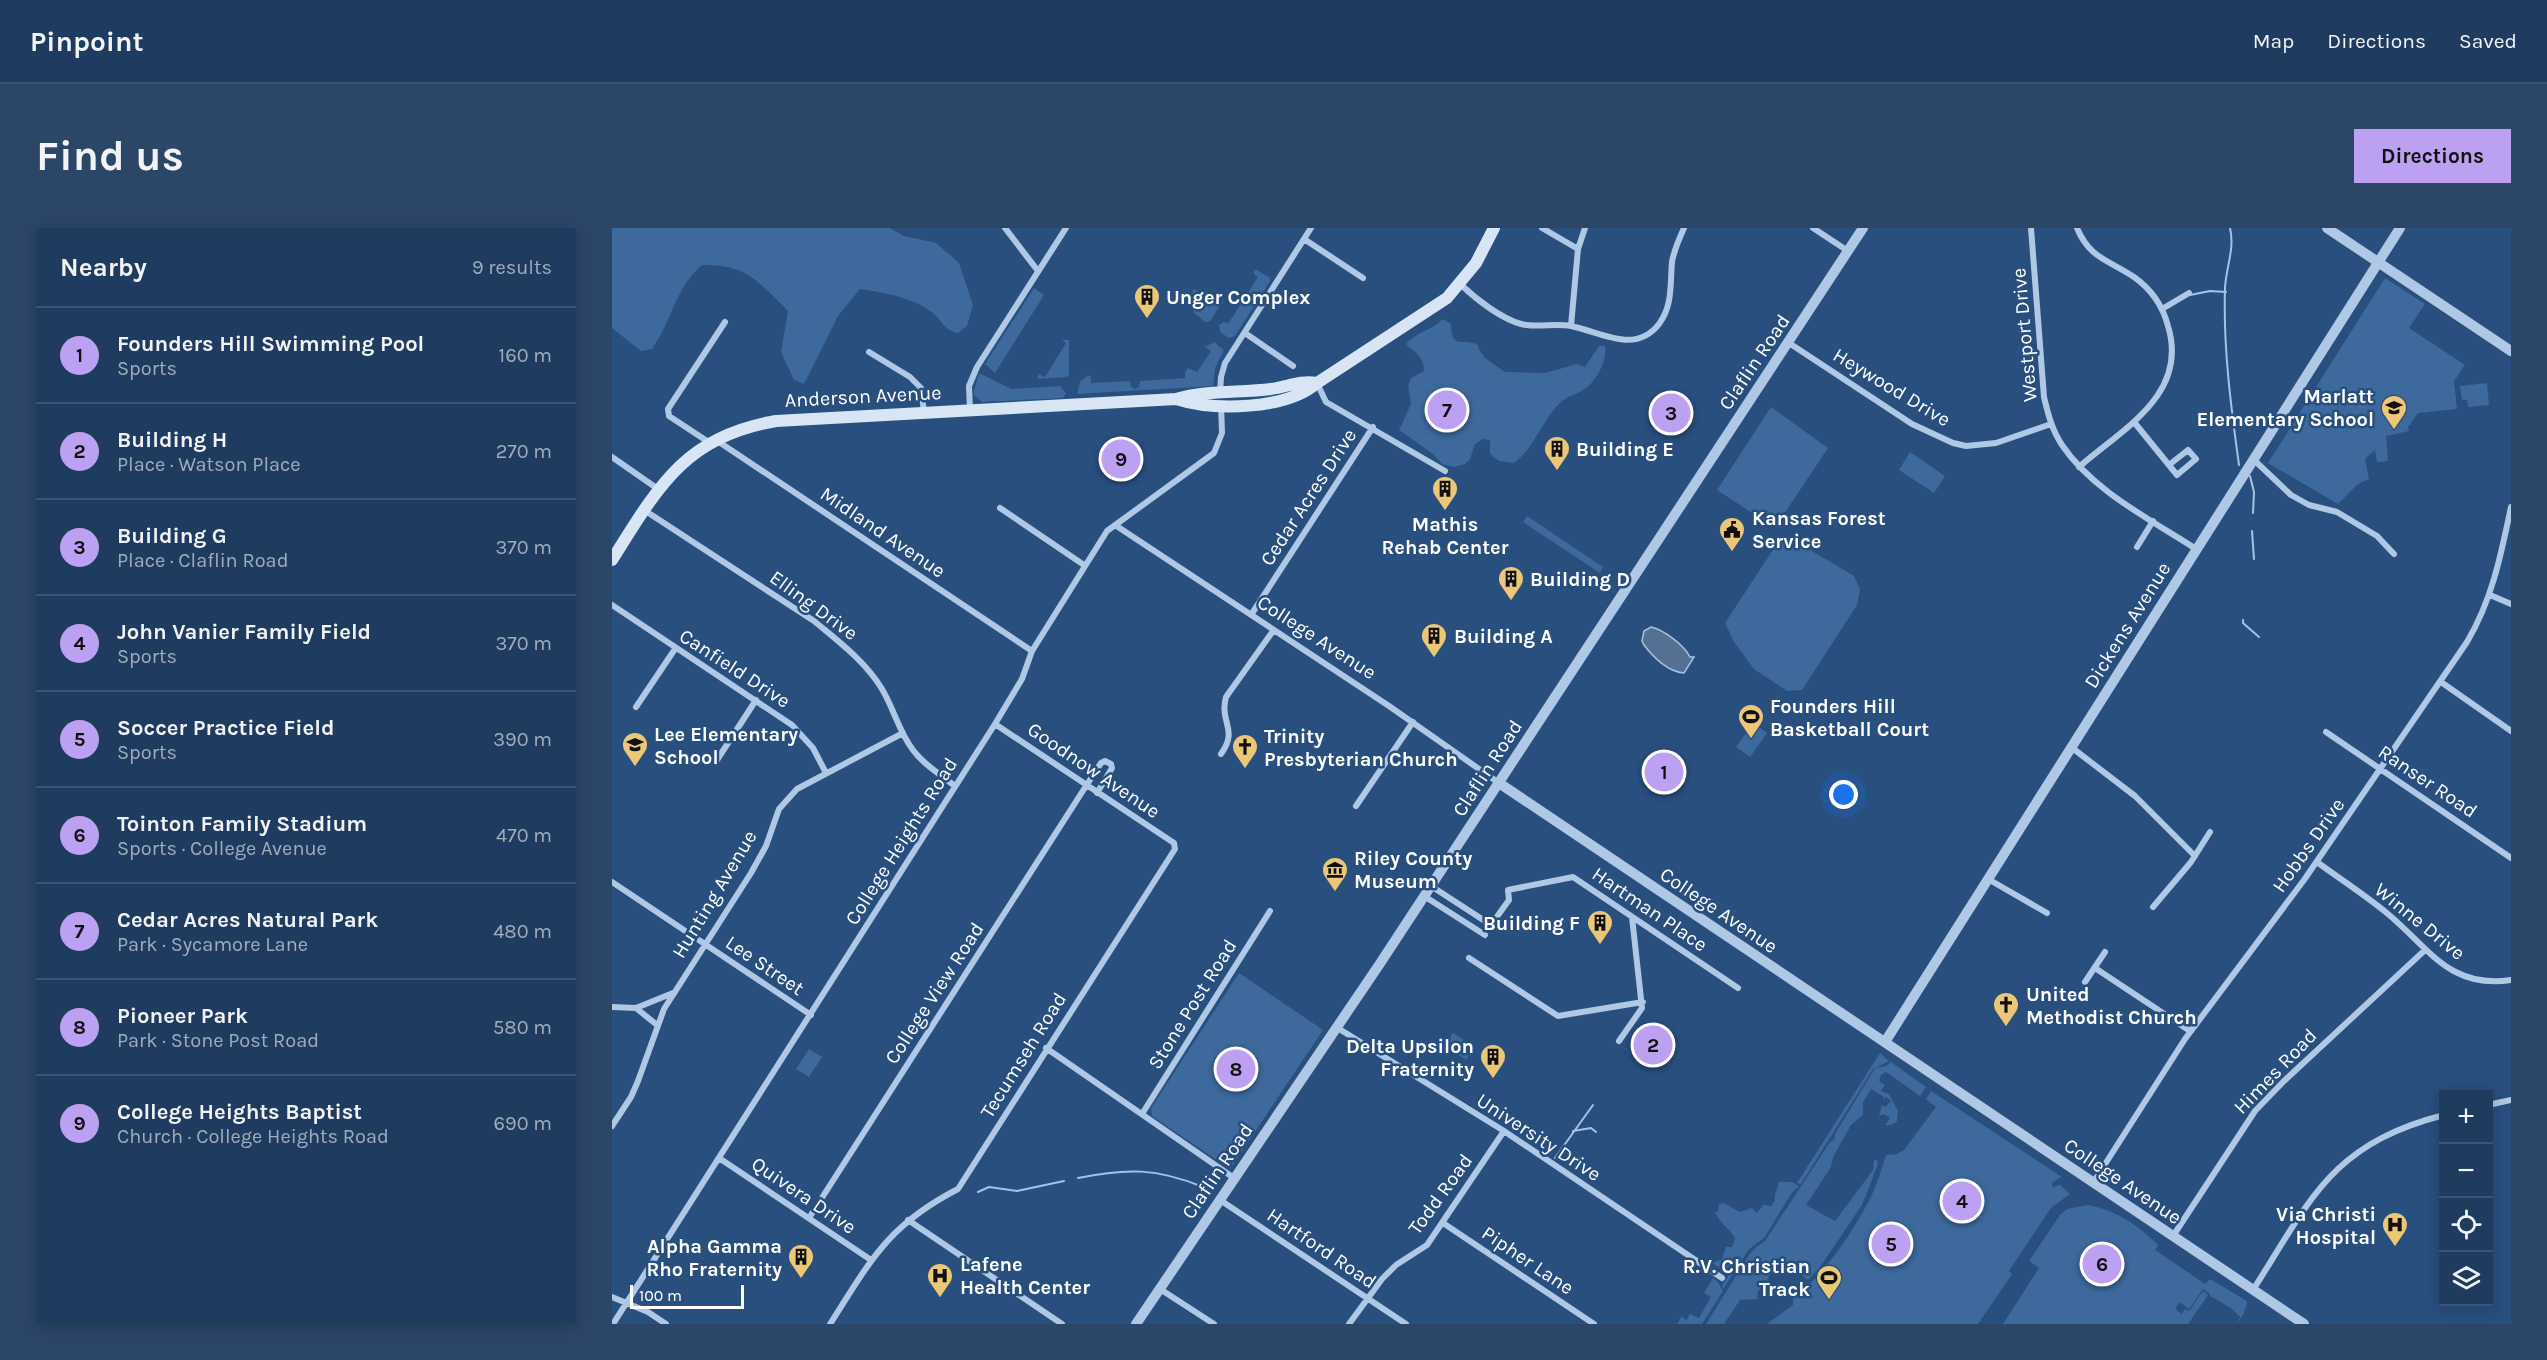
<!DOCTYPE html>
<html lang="en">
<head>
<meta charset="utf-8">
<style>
  :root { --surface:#1f3b5f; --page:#2c4668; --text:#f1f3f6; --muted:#a1adbd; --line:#3c5574; --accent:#bca0f2 }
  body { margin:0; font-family:Karla,sans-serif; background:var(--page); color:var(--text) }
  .controls { position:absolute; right:18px; bottom:18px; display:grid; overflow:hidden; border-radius:0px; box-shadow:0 3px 15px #0003 }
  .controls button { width:54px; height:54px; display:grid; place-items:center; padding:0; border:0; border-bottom:2px solid var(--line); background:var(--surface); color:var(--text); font:30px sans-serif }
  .scale { position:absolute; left:18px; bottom:15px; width:114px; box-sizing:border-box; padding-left:6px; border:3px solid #fff; border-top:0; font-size:16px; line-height:21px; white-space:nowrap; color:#fff; -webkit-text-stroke:4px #294f7f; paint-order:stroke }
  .you { position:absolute; left:1232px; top:567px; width:21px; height:21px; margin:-15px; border:4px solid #fff; border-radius:50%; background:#1a73e8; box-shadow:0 0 0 9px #1a73e833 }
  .badge { display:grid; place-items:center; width:39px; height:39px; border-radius:50%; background:var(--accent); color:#111; font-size:20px; font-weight:700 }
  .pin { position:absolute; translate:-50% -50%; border:3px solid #fff; box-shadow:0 2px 6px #0006 }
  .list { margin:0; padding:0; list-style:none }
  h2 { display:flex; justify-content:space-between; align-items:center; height:78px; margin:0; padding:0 24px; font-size:26px }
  h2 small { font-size:20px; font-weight:400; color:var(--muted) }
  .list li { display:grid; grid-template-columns:39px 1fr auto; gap:18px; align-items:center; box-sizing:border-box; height:96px; padding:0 24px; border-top:2px solid var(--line) }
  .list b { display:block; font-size:22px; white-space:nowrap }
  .list p { margin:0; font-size:20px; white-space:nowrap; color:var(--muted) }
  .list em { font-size:20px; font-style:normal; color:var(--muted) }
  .icon { flex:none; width:33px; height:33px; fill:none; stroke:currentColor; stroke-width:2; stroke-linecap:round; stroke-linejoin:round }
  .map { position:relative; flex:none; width:1899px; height:1096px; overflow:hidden; border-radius:0px }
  header { display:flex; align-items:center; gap:36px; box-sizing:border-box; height:84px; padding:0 30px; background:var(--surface); border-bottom:2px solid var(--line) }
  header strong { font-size:28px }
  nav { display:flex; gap:33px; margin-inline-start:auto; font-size:21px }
  .intro { display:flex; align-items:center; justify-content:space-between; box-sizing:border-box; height:144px; padding:0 36px }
  h1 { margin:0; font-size:42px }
  .button { padding:15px 27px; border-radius:0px; background:var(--accent); color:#111; font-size:21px; font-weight:700 }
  main { display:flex; gap:36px; padding:0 36px }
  aside { flex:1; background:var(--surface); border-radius:0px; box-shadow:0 3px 15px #0003 }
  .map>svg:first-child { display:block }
  .green { fill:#3d699c }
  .water { fill:#557092; stroke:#a4c3e5; stroke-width:1.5 }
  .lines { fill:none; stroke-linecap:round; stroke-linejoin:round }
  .stream { stroke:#a4c3e5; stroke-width:2 }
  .minor { stroke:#afc8e5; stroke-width:6 }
  .tertiary { stroke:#afc8e5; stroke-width:10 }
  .secondary { stroke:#d8e5f5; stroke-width:12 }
  .labels { text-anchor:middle; stroke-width:5; stroke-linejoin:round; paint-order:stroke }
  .poi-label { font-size:20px; font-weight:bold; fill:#fff; stroke:#294f7f; text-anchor:start }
  .street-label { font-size:20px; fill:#fff; stroke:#294f7f }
</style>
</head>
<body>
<header>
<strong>Pinpoint</strong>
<nav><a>Map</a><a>Directions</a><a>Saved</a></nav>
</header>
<div class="intro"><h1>Find us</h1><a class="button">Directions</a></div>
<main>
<aside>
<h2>Nearby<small>9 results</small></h2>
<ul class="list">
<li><span class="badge">1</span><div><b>Founders Hill Swimming Pool</b><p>Sports</p></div><em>160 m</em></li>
<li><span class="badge">2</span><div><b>Building H</b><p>Place · Watson Place</p></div><em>270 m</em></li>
<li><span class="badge">3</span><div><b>Building G</b><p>Place · Claflin Road</p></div><em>370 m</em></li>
<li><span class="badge">4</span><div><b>John Vanier Family Field</b><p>Sports</p></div><em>370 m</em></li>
<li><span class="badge">5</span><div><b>Soccer Practice Field</b><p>Sports</p></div><em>390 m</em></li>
<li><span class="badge">6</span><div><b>Tointon Family Stadium</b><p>Sports · College Avenue</p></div><em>470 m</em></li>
<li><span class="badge">7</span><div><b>Cedar Acres Natural Park</b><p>Park · Sycamore Lane</p></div><em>480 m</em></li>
<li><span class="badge">8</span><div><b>Pioneer Park</b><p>Park · Stone Post Road</p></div><em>580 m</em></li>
<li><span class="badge">9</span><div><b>College Heights Baptist</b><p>Church · College Heights Road</p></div><em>690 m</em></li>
</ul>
</aside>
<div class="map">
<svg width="1899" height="1096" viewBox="0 0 1899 1096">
  <rect width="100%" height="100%" fill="#294f7f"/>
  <path class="green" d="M0,0H278L292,8L324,15L347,35L361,77L355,98L346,105C332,102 331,94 321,85C300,69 273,65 248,61L226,88L192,156L182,152L169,124L176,83C147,54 134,36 90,37C63,60 60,93 40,121L29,123L0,100Z
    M642,42H645L658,50V53L623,108L617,110L608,104L607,97L612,94L616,96L646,49L642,46Z
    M1773,50L1813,76L1797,100L1853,137L1842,153L1845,181L1806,185L1796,199L1797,203L1774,208L1776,233L1765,234L1763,222L1753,231L1757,251L1746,256L1726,276L1656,235Z
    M422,60L432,67L383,145L373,136Z
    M582,61L605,77L611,73L598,93L593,94L582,85V76L579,67Z
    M831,91L839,96C839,123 852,109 866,117L867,122L873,130L893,144L933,145L965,136L973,139L987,118H993C995,134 984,154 971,162C963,167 954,168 947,176C929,194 923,219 902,235L887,233L878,226V212L871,211L863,216L858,231L853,236L842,239L830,236L821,226L787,202L799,176L796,158L799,150L812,143C812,128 803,125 794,116C805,103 819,103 831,91Z
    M450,112H457V147L453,149L426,151V146L433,149L454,115Z
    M602,114L612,122L603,140L601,158L465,166L468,154L476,147L479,149V155L518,153L519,159L523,161L527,159L528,153L573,150V144L576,140L585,144L599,123L593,119Z
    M367,145L399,161L448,158L454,165L451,170L370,174L361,166Z
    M1875,155L1877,177L1856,179L1855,172H1850L1848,158Z
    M1159,179L1216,220L1164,298H1160L1105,262Z
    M1298,224L1333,248L1322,265L1287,242Z
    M915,288L991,339L988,345L911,294Z
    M1178,310L1242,348L1248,361L1245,377L1190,462L1175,463L1142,441L1122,414L1113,395L1166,314Z
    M1141,495L1155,505L1138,529L1124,519Z
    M627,745L711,802L618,941L540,888L539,880Z
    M841,805L862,819L854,832L833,818Z
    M197,821L210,829L197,849L184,841Z
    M1268,825L1277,833L1261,841L1189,956L1185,955Z
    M1279,834L1314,859L1308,868L1274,844L1269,847L1267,853L1273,857L1269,863L1277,866L1286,883L1285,893L1279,897H1273L1278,890L1272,886L1267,888L1270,877L1273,879L1279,873L1274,869L1271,873L1272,869L1259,861L1251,874V887L1239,897L1221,929L1219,939L1194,977L1223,993L1261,942L1262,932H1265L1266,936L1250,977L1208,1039L1196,1052L1188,1046V1042L1181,1040L1167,1030C1160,1041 1155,1056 1146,1063L1145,1071L1128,1072L1112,1096H1094L1137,1027L1144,1019L1153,1013L1218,914L1222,912L1223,906L1263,840L1274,838Z
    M1319,863L1450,949L1440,954L1441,959L1448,957L1458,966L1439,980L1397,1043L1400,1046L1366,1096H1155L1181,1077V1069C1210,1052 1248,994 1262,962C1267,951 1270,939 1274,927L1285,926L1292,922L1324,879L1314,871Z
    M1167,954H1180L1187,958L1179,966L1152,1010L1137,1021L1111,1061L1110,1058L1117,1047L1100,1035L1110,1031L1114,1019H1120L1123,1010C1118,1001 1107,994 1103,984H1106L1107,976L1112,975L1128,984L1140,980L1145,985L1151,977L1159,978L1163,972V967Z
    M1475,977C1504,982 1526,997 1546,1017L1543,1022L1593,1056L1598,1051L1635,1073C1635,1081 1629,1090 1625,1096L1628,1089L1619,1080L1598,1068V1066L1591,1061L1577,1081L1568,1074L1563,1081L1570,1086L1573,1081L1577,1083L1591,1063L1596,1067L1576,1096H1391L1427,1040L1417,1033L1448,987L1455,981Z
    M1101,1050L1106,1054L1111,1063L1090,1096H1065L1070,1088L1074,1093L1078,1086L1087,1090L1099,1069L1092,1065Z"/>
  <path class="water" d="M1039,399C1052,402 1072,417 1078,429H1082L1072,445C1056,444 1041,429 1032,417L1030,413L1032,403Z"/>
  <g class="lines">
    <path class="stream" d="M1618,0C1623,21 1614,39 1613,60C1611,119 1619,179 1627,237
      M1578,67L1598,63L1614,64
      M1638,248L1642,264L1641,285
      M1640,303L1642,331
      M1631,392V395L1647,409
      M961,903L979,900L984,904
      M943,930L981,877
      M466,950C514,940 545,940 591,959
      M366,964L377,959L405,963L452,953"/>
    <path class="minor" d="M393,0L426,43
      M930,0L966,21
      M1201,0L1236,23
      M1419,0L1432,169C1436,186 1440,202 1450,217C1481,263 1538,291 1584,321
      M1465,0C1478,31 1497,32 1522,49C1539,61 1551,79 1556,98C1577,167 1510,201 1467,239
      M692,11L751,50
      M848,56C863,70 888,90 909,96C924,100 943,95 959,98C989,104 1023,127 1047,96C1061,77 1058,56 1060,34C1062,22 1067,11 1072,0
      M1550,81L1577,65
      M959,98L966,21L973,0
      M633,105L681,138
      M1177,115L1300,196L1341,215L1354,218L1384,215L1439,196
      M257,124L298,149L309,160L312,184
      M705,155L714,174L833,243
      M608,166L609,149L613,135L699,0
      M358,182L357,158L365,139L454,0
      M1522,194L1565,247L1584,231L1576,222L1557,237
      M104,212L420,423
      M98,215L57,188L56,181L113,94
      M0,229L46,261
      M1641,231L1679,267L1697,277L1725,284L1765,308L1782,326
      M388,280L472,337
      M32,282L202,393C226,413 253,433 270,461C282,481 287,504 301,522C312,537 329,547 343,558
      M503,297L777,478L887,555
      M1525,319L1541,293
      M1878,367L1899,376
      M0,377L180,497L201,520L214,545
      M639,387L761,199
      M1829,454L1899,503
      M24,479L63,421
      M1714,504L1899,630
      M1459,519L1523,568L1583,628
      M609,526C627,501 607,495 614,469L661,403
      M105,532L144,472
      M744,578L801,494
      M1705,634C1728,651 1753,667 1776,686C1817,720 1837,761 1899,752
      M1376,651L1435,685
      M0,654L199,787
      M819,658L879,697L897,672L896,662L961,649L1126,760
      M812,668L873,707
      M1541,679L1579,634L1598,604
      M857,730L946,788L1031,774
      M1483,740L1578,803
      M1473,754L1493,724
      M0,779L24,780L61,765
      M24,780L45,797
      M724,799L892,903L1110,1050
      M1007,813L1030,780L1020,689
      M434,820L622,950
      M1876,877L1899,872
      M530,886L658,683
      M0,898L19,869L26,853L52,781L139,645L154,618L167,581L185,561L291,505
      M107,930L259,1032
      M1481,955L1573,811L1692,652L1855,414C1880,372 1889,327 1899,279
      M608,972L794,1096
      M197,990L474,558L489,535L493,533L499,536L500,540L485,565
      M296,992L450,1096
      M831,995L982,1096
      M1561,1008L1643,883L1672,853L1813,722
      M548,1061L602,1096
      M1641,1062C1699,971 1719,916 1832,887
      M0,1069L36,1084L54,1096
      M1,1096L383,496L410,451L420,423L495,303L602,225L610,205L609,176
      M218,1096C259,1032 276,997 346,961L563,621L562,615L383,496
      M737,1096L770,1051L784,1037L815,1017L892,903"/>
    <path class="tertiary" d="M1715,0L1899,123
      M887,555L1692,1096
      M1273,814L1788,0
      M524,1096L767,737L1251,0"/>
    <path class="secondary" d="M564,171C602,183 674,182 705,155L835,70L864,35L882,0
      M0,332C46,259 73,208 164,193L564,171C594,162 628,165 659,161C675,159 688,152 705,155"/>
  </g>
  <defs>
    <symbol id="building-pin" viewBox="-11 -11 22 30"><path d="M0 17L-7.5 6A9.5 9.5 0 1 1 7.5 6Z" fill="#ecc876" stroke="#294f7f"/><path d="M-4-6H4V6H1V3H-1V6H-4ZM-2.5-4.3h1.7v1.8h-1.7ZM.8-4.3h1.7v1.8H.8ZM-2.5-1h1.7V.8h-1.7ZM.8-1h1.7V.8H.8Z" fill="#111"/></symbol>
    <symbol id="school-pin" viewBox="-11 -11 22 30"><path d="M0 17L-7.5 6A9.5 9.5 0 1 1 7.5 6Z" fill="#ecc876" stroke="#294f7f"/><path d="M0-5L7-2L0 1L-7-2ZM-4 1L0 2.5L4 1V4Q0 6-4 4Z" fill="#111"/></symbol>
    <symbol id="civic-pin" viewBox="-11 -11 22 30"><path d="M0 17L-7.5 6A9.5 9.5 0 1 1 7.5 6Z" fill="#ecc876" stroke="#294f7f"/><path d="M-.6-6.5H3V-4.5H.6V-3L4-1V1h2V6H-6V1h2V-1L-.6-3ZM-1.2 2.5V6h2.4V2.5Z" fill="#111"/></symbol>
    <symbol id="stadium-pin" viewBox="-11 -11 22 30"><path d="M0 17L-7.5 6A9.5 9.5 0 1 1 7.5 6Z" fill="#ecc876" stroke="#294f7f"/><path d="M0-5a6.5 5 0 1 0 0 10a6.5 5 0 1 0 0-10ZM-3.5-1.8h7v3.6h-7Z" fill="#111"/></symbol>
    <symbol id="church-pin" viewBox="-11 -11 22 30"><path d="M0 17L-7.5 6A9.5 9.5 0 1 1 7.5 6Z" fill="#ecc876" stroke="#294f7f"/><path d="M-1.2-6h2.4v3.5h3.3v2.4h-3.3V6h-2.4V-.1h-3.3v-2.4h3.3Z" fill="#111"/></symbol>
    <symbol id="museum-pin" viewBox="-11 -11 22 30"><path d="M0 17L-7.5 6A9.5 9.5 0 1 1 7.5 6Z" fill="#ecc876" stroke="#294f7f"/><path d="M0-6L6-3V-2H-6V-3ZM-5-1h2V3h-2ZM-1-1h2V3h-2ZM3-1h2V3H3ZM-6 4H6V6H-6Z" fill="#111"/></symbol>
    <symbol id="hospital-pin" viewBox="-11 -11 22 30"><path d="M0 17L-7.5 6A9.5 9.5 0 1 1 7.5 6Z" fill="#ecc876" stroke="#294f7f"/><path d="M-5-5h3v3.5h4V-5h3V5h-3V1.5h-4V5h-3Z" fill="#111"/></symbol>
  </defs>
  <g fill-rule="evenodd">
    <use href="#building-pin" x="520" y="54" width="30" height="40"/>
    <use href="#school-pin" x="1767" y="165" width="30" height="40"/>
    <use href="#building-pin" x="930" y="206" width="30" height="40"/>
    <use href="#building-pin" x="818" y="246" width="30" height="40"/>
    <use href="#civic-pin" x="1105" y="287" width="30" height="40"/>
    <use href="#building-pin" x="884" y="336" width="30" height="40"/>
    <use href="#building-pin" x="807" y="393" width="30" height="40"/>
    <use href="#stadium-pin" x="1124" y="474" width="30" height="40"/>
    <use href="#school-pin" x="8" y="502" width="30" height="40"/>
    <use href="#church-pin" x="618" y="504" width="30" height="40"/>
    <use href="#museum-pin" x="708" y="627" width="30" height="40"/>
    <use href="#building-pin" x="973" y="680" width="30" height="40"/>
    <use href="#church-pin" x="1379" y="762" width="30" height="40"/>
    <use href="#building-pin" x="866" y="814" width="30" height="40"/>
    <use href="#hospital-pin" x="1768" y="982" width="30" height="40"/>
    <use href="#building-pin" x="174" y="1014" width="30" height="40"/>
    <use href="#hospital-pin" x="313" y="1033" width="30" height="40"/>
    <use href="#stadium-pin" x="1202" y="1035" width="30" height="40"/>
  </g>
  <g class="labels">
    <g class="poi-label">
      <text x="554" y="76">Unger Complex</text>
      <text x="1762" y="175" text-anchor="end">Marlatt<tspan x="1762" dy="23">Elementary School</tspan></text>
      <text x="964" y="228">Building E</text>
      <text x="1140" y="297">Kansas Forest<tspan x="1140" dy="23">Service</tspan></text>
      <text x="833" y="303" text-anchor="middle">Mathis<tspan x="833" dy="23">Rehab Center</tspan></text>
      <text x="918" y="358">Building D</text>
      <text x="842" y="415">Building A</text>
      <text x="1158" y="485">Founders Hill<tspan x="1158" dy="23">Basketball Court</tspan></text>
      <text x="42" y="513">Lee Elementary<tspan x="42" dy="23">School</tspan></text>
      <text x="652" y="515">Trinity<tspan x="652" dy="23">Presbyterian Church</tspan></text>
      <text x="742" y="637">Riley County<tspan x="742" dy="23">Museum</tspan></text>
      <text x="968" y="702" text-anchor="end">Building F</text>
      <text x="1414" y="773">United<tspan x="1414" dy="23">Methodist Church</tspan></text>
      <text x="862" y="825" text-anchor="end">Delta Upsilon<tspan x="862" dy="23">Fraternity</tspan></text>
      <text x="1764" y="993" text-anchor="end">Via Christi<tspan x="1764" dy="23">Hospital</tspan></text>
      <text x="170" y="1025" text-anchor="end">Alpha Gamma<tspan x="170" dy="23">Rho Fraternity</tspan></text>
      <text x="348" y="1043">Lafene<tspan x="348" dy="23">Health Center</tspan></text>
      <text x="1198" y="1045" text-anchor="end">R.V. Christian<tspan x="1198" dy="23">Track</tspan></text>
    </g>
    <g class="street-label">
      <text transform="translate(1412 107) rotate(-95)" y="7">Westport Drive</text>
      <text transform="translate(1142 134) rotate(-56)" y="7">Claflin Road</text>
      <text transform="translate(1280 159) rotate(31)" y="7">Heywood Drive</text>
      <text transform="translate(251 168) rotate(-3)" y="7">Anderson Avenue</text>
      <text transform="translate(696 269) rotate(-57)" y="7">Cedar Acres Drive</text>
      <text transform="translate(271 304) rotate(34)" y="7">Midland Avenue</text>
      <text transform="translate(202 377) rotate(36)" y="7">Elling Drive</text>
      <text transform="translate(1515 397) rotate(-58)" y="7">Dickens Avenue</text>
      <text transform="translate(705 409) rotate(33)" y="7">College Avenue</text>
      <text transform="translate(123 440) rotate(33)" y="7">Canfield Drive</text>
      <text transform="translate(875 540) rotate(-57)" y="7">Claflin Road</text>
      <text transform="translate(482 542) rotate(34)" y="7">Goodnow Avenue</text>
      <text transform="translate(1816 553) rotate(34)" y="7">Ranser Road</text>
      <text transform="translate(289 613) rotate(-58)" y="7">College Heights Road</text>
      <text transform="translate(1696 617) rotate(-55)" y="7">Hobbs Drive</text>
      <text transform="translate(102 666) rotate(-59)" y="7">Hunting Avenue</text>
      <text transform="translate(1038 681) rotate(34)" y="7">Hartman Place</text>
      <text transform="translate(1107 682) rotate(34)" y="7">College Avenue</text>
      <text transform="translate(1808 693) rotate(39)" y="7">Winne Drive</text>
      <text transform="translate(153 737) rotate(34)" y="7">Lee Street</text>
      <text transform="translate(322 765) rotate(-57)" y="7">College View Road</text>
      <text transform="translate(580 776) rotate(-58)" y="7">Stone Post Road</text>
      <text transform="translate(411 827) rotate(-58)" y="7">Tecumseh Road</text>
      <text transform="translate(1663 843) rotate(-46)" y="7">Himes Road</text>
      <text transform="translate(927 909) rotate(33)" y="7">University Drive</text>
      <text transform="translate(605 943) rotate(-56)" y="7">Claflin Road</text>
      <text transform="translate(1511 953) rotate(34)" y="7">College Avenue</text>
      <text transform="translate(828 966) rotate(-54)" y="7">Todd Road</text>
      <text transform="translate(192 967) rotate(34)" y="7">Quivera Drive</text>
      <text transform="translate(710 1020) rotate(34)" y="7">Hartford Road</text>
      <text transform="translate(916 1032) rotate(34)" y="7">Pipher Lane</text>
    </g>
  </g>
</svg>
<div class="controls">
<button>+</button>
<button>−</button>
<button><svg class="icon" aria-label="locate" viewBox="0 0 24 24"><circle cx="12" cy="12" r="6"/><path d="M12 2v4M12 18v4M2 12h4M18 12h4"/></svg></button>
<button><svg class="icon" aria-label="layers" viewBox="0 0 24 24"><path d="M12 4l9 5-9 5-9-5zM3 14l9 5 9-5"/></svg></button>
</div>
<div class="scale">100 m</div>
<div class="you"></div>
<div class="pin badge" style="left:1052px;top:544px">1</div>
<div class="pin badge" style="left:1041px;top:817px">2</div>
<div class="pin badge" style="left:1059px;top:185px">3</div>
<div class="pin badge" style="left:1350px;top:973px">4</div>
<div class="pin badge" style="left:1279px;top:1016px">5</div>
<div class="pin badge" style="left:1490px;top:1036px">6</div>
<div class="pin badge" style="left:835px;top:182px">7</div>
<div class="pin badge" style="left:624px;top:841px">8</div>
<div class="pin badge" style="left:509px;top:231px">9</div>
</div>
</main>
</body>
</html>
